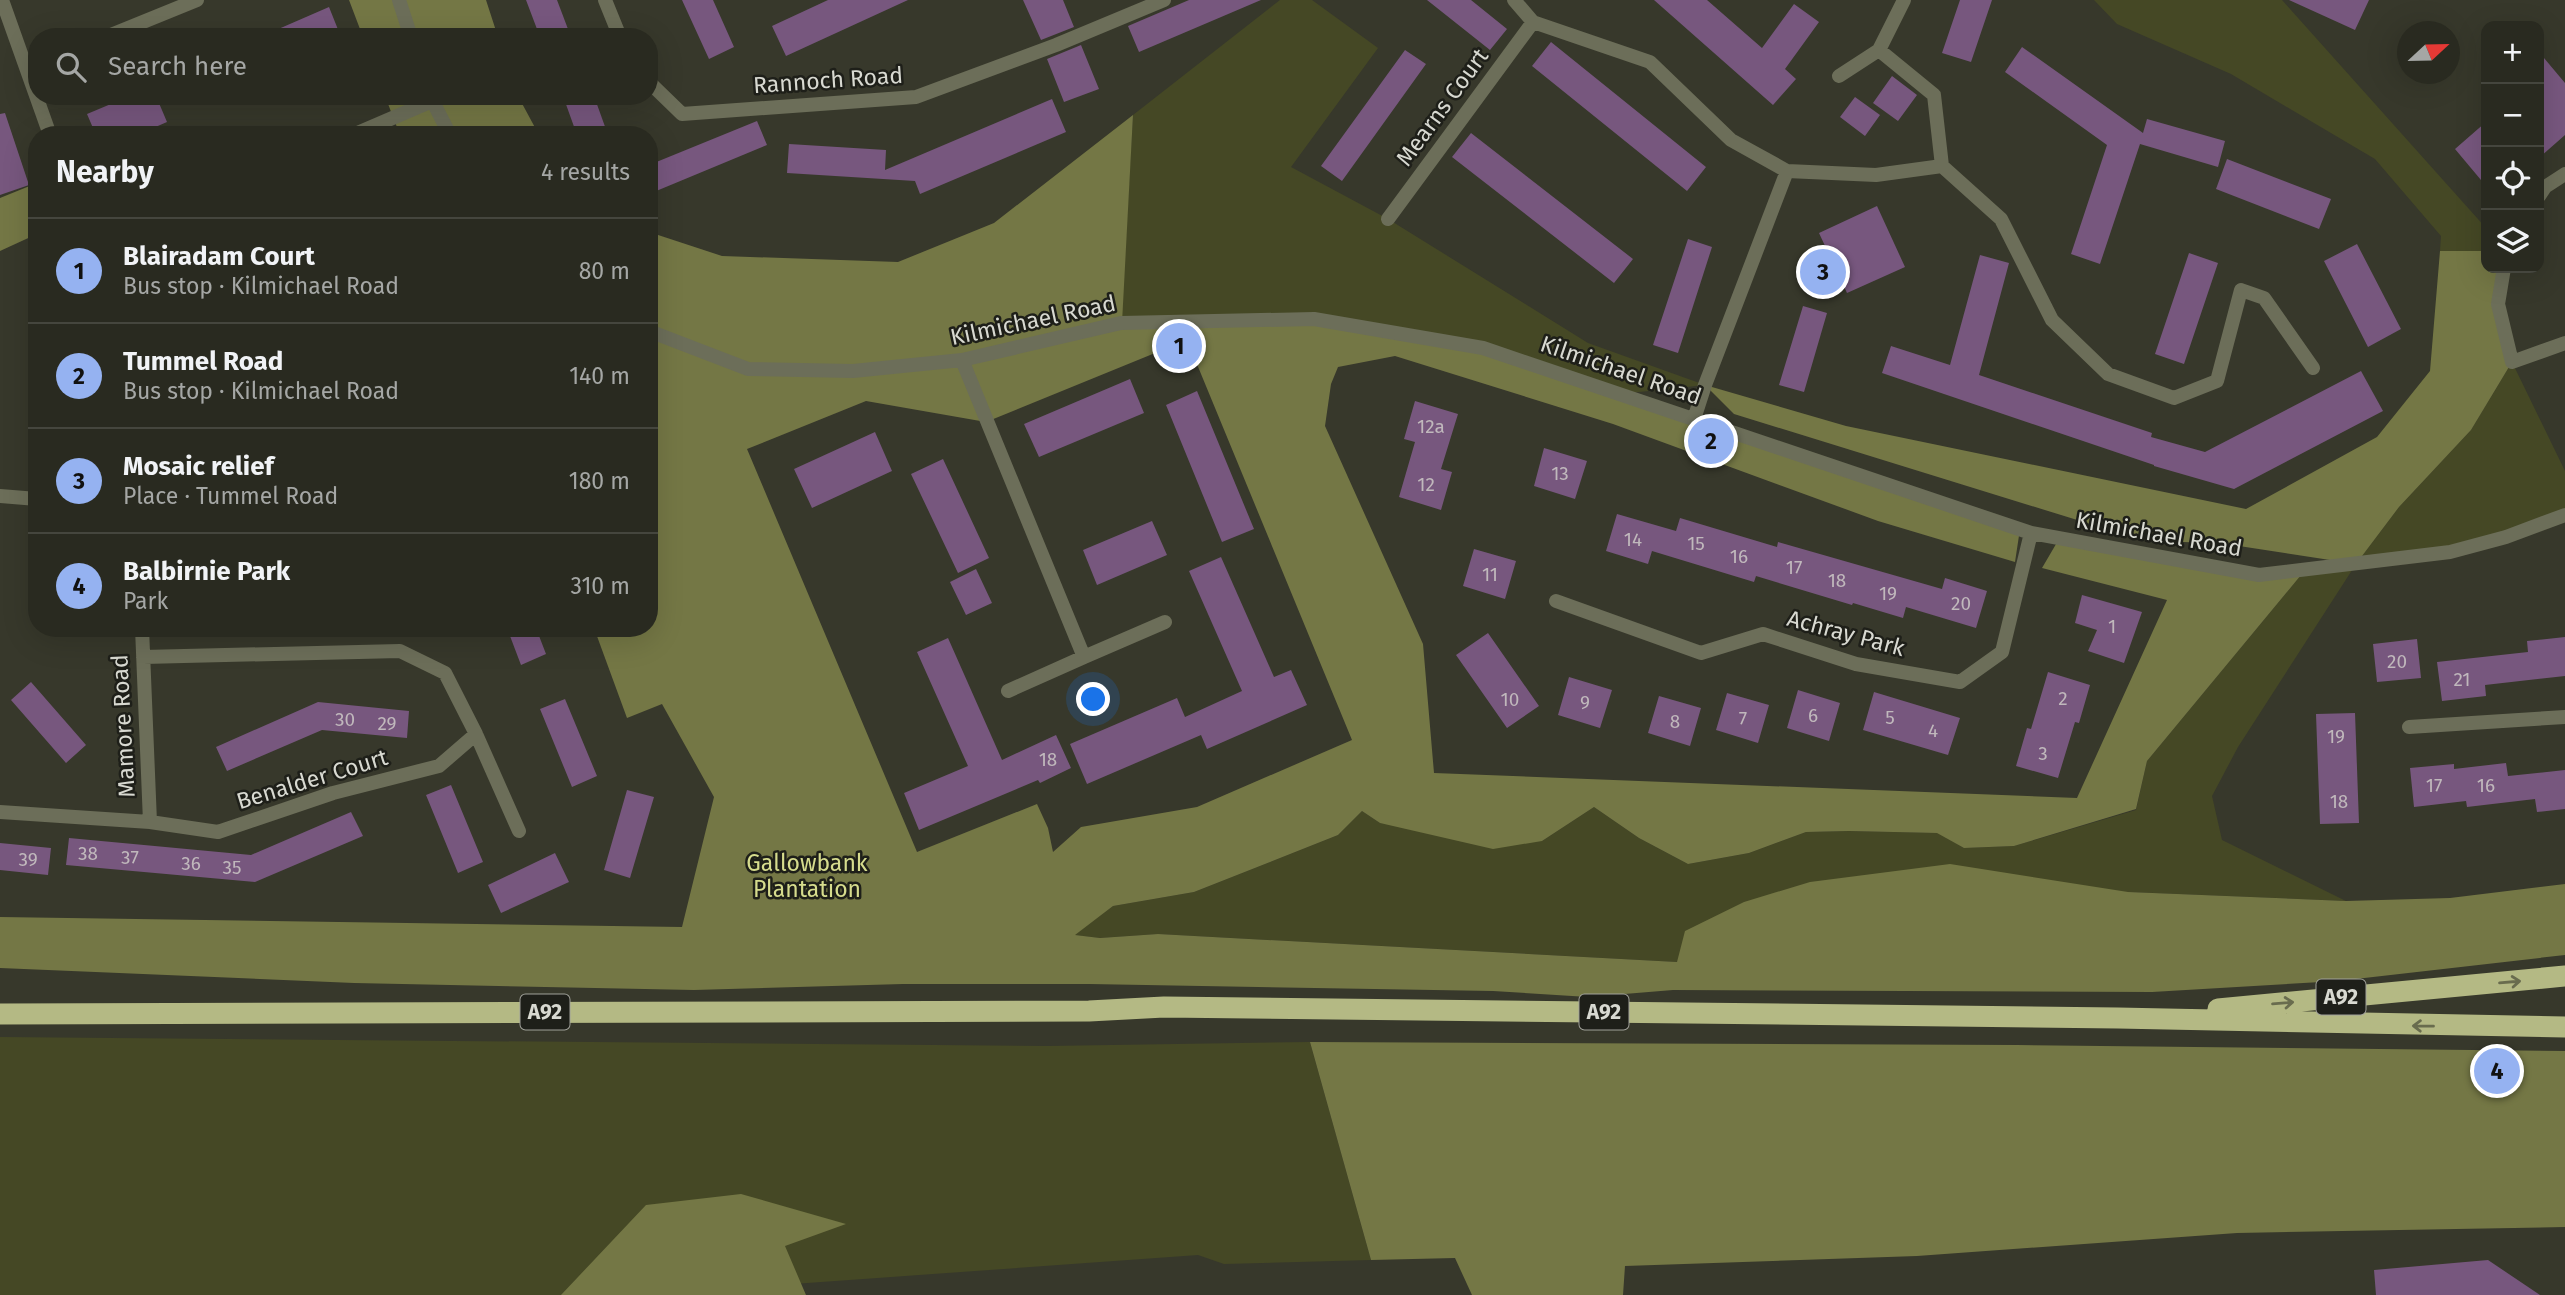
<!DOCTYPE html>
<html lang="en">
<head>
<meta charset="utf-8">
<style>
  :root { --surface:#292a20; --page:#313229; --text:#f1f3f6; --muted:#a5a7a5; --line:#45463e; --accent:#95b2f1 }
  body { margin:0; font-family:"Fira Sans",sans-serif; background:var(--page); color:var(--text) }
  .controls { position:absolute; right:21px; top:21px; display:grid; overflow:hidden; border-radius:14px; box-shadow:0 7px 28px #0002 }
  .controls button { width:63px; height:63px; display:grid; place-items:center; padding:0; border:0; border-bottom:2px solid var(--line); background:var(--surface); color:var(--text); font:35px sans-serif }
  .compass { position:absolute; left:2397px; top:21px; width:63px; height:63px; border-radius:50%; background:var(--surface); box-shadow:0 7px 28px #0002; rotate:68deg }
  .you { position:absolute; left:1094px; top:700px; width:24px; height:24px; margin:-18px; border:5px solid #fff; border-radius:50%; background:#1a73e8; box-shadow:0 0 0 10px #1a73e833 }
  .badge { display:grid; place-items:center; width:46px; height:46px; border-radius:50%; background:var(--accent); color:#111; font-size:23px; font-weight:700 }
  .pin { position:absolute; translate:-50% -50%; border:4px solid #fff; box-shadow:0 2px 7px #0006 }
  .list { margin:0; padding:0; list-style:none }
  h2 { display:flex; justify-content:space-between; align-items:center; height:91px; margin:0; padding:0 28px; font-size:30px }
  h2 small { font-size:23px; font-weight:400; color:var(--muted) }
  .list li { display:grid; grid-template-columns:46px 1fr auto; gap:21px; align-items:center; box-sizing:border-box; height:105px; padding:0 28px; border-top:2px solid var(--line) }
  .list b { display:block; font-size:26px; white-space:nowrap }
  .list p { margin:0; font-size:23px; white-space:nowrap; color:var(--muted) }
  .list em { font-size:23px; font-style:normal; color:var(--muted) }
  .icon { flex:none; width:38px; height:38px; fill:none; stroke:currentColor; stroke-width:2; stroke-linecap:round; stroke-linejoin:round }
  .map { position:relative; flex:none; width:2565px; height:1295px; overflow:hidden }
  .search { position:absolute; background:var(--surface); box-shadow:0 7px 28px #0002; left:28px; top:28px; width:630px; height:77px; display:flex; align-items:center; gap:18px; box-sizing:border-box; padding:0 24px; border-radius:28px; color:var(--muted); font-size:26px }
  .panel { position:absolute; background:var(--surface); box-shadow:0 7px 28px #0002; left:28px; top:126px; width:630px; height:511px; border-radius:28px }
  .map>svg:first-child { display:block }
  .green { fill:#454825 }
  .forest { fill:#747745; fill-rule:evenodd }
  .building { fill:#77577e }
  .lines { fill:none; stroke-linecap:round; stroke-linejoin:round }
  .street { stroke:#6c6e59; stroke-width:14 }
  .highway { stroke:#b4b984; stroke-width:21 }
  .oneway { stroke:#696c4e }
  .labels { text-anchor:middle; stroke-width:5; stroke-linejoin:round; paint-order:stroke }
  .number-label { font-size:19px; fill:#c0b8bc }
  .shield { fill:#1e1f19; stroke:#a0a19a; stroke-width:2 }
  .shield-label { font-size:21px; font-weight:bold; fill:#d8d9d1 }
  .street-label { font-size:23px; fill:#d8d9d1; stroke:#1e1f19 }
  .park-label { font-size:23px; fill:#d6dc8d; stroke:#1e1f19 }
</style>
</head>
<body>
<div class="map">
<svg width="2565" height="1295" viewBox="0 0 2565 1295">
  <rect width="100%" height="100%" fill="#37382b"/>
  <path class="green" d="M1280,0H1312L1378,48L1291,167L1388,219L1588,343L1705,385L1620,394L1483,348L1121,323L1133,115Z
    M2094,0H2282L2486,228V251H2440L2441,236L2375,159L2231,74L2117,24Z
    M2512,362L2565,471V515L2506,537L2356,564L2238,747L2212,796L2222,840L2346,901L2128,892L1677,962L1158,934L1100,938L1074,935L1113,906L1194,892L1338,835L1362,811L1380,823L1542,841L1594,807L1639,838L1688,864L1749,853L1806,832L1849,831L1938,833L1964,848L2014,846L2136,810L2147,761L2306,569L2356,564L2399,507L2471,430Z
    M0,1037L1048,1046L1310,1042L1371,1260L1224,1264L1198,1255L752,1287L715,1295H0Z"/>
  <path class="forest" d="M349,0H486L498,37H363Z
    M385,96H518L539,135H400Z
    M1133,115L1122,323L1314,319L1449,342L2020,529L2015,562L1878,521L1613,424L1395,356L1338,367L1331,384L1325,426L1423,644L1434,773L2077,798L2167,600L2042,568L2059,539L2259,575L2306,569L2147,761L2136,809L2014,846L1964,848L1937,833L1849,831L1806,832L1749,853L1688,864L1639,838L1594,807L1542,841L1493,849L1380,823L1362,811L1338,835L1194,892L1113,906L1075,935L1100,938L1158,934L1677,962L1685,931L1744,902L1810,882L1950,864L2128,892L2346,901L2450,898L2565,884V955L2338,981L2152,992L1673,990L1588,997L1493,991L1089,984H903L694,990L354,983L0,968V917L682,927L714,797L662,704L627,718L594,628H649V232L722,256L898,262L994,223ZM1187,340L1352,740L1197,807L1081,827L1053,852L1048,828L1037,804L917,852L747,449L866,401L986,422Z
    M37,183V234L0,251V198Z
    M2440,251H2486V268H2504L2498,304L2512,362L2471,430L2399,507L2356,564L2226,544L2142,540L1734,414L1705,385L1846,426L2246,509L2377,437L2430,371Z
    M1310,1042L2017,1045L2565,1051V1227L2237,1233L1917,1256L1625,1266L1623,1295H1472L1455,1258L1371,1260Z
    M741,1194L846,1224L785,1246L806,1295H561L646,1205Z"/>
  <path class="building" d="M526,0H557L571,37H540Z
    M682,0H713L734,47L709,59Z
    M828,0H908L786,56L772,26Z
    M1023,0H1063L1074,27L1041,40Z
    M1189,0H1261L1139,52L1128,26Z
    M1427,0H1471L1507,29L1490,50Z
    M1654,0H1707L1762,48L1794,4L1819,22L1785,69L1796,79L1773,105Z
    M1960,0H1992L1971,62L1942,53Z
    M2289,0H2369L2355,30Z
    M329,7L341,37H260Z
    M1551,42L1706,167L1687,191L1532,66Z
    M1081,45L1099,89L1064,102L1047,59Z
    M2022,47L2143,133L2147,119L2225,141L2218,167L2140,144L2100,264L2071,254L2107,145L2005,72Z
    M1405,50L1426,64L1342,181L1321,166Z
    M2539,52L2565,83V135L2539,158Z
    M1892,76L1917,95L1898,121L1873,103Z
    M130,96H156L167,122L137,135H96L87,114Z
    M563,96H594L608,135H577Z
    M1855,97L1880,115L1865,136L1840,117Z
    M1052,99L1066,132L920,194L915,181L787,173L789,144L886,150L885,170Z
    M5,113L29,185L0,195V114Z
    M757,121L767,145L649,194V165Z
    M2486,122V186L2455,149Z
    M1471,133L1633,259L1614,283L1452,157Z
    M2227,159L2331,199L2319,229L2216,189Z
    M1877,206L1905,267L1847,293L1819,233Z
    M1688,239L1712,247L1678,353L1653,345Z
    M2357,244L2401,329L2368,347L2324,261Z
    M2189,253L2218,263L2184,364L2155,354Z
    M1980,255L2009,263L1979,375L2152,433L2151,437L2205,452L2361,371L2383,411L2234,489L2154,466V465L1882,373L1891,346L1950,365Z
    M1803,306L1827,313L1804,392L1779,385Z
    M1130,379L1144,413L1039,457L1024,424Z
    M1197,391L1254,529L1222,542L1166,405Z
    M1415,401L1458,414L1441,469L1452,472L1441,510L1399,497L1415,442L1404,439Z
    M875,432L892,471L812,508L794,469Z
    M1544,448L1587,461L1575,499L1534,486Z
    M943,459L989,558L958,573L911,474Z
    M1617,514L1676,531L1680,518L1777,547L1778,542L1942,589L1945,578L1987,591L1976,628L1906,607L1903,618L1853,603L1852,605L1756,576L1754,582L1652,551L1648,564L1606,551Z
    M1152,521L1167,555L1097,585L1083,550Z
    M1474,549L1516,561L1505,599L1463,586Z
    M1221,557L1274,677L1291,670L1307,705L1207,749L1201,735L1087,784L1070,744L1177,698L1185,717L1242,691L1189,571Z
    M976,569L992,603L966,615L950,582Z
    M2082,595L2142,612L2124,663L2088,651L2097,630L2075,623Z
    M507,628H536L546,654L521,665Z
    M1488,633L1539,706L1507,728L1456,655Z
    M2565,637V676L2485,685L2486,696L2442,701L2437,662L2528,652L2527,641Z
    M948,638L1002,760L1056,735L1071,768L1040,783L1038,780L919,830L904,793L968,766L917,652Z
    M2417,639L2421,678L2377,682L2373,644Z
    M2048,672L2090,685L2079,723L2075,722L2058,778L2016,766L2027,728L2031,729Z
    M1569,677L1612,690L1600,728L1558,715Z
    M31,682L86,745L66,763L11,700Z
    M1798,690L1840,703L1829,741L1787,728Z
    M1874,692L1960,718L1948,755L1863,730Z
    M1727,693L1769,705L1758,743L1716,730Z
    M1659,696L1701,708L1690,746L1648,733Z
    M565,699L597,776L572,787L540,709Z
    M318,702L409,711L407,738L322,730L227,771L216,747Z
    M2355,713L2359,823L2320,824L2316,714Z
    M2506,763L2508,776L2565,770V809L2537,812L2535,799L2467,807L2466,801L2414,807L2410,768L2454,764V769Z
    M451,785L483,862L458,873L426,795Z
    M627,790L654,797L630,878L604,870Z
    M351,812L363,836L255,882L66,865L69,838L251,855Z
    M0,843L51,848L48,875L0,870Z
    M555,853L569,882L501,913L488,885Z
    M2488,1260L2540,1295H2376L2374,1270Z"/>
  <g class="lines">
    <path class="street" d="M2,0L50,135
      M399,0L411,37
      M605,0L620,37
      M1514,0L1533,22L1650,62L1731,140L1787,171L1876,175L1942,166L2001,219L2052,320L2108,374L2174,398L2217,381L2241,290L2264,298L2313,368
      M106,37L197,0
      M1879,50L1934,95L1942,166
      M1839,76L1879,50L1904,0
      M649,82L682,114L916,97L1056,45L1164,0
      M430,96L450,135
      M353,135L432,101
      M2539,196L2545,187L2565,174
      M1388,219L1533,22
      M2504,268L2498,304L2512,362L2565,343
      M649,331L748,369L853,371L962,360L1121,323L1314,319L1483,348L2031,533L2259,575L2450,552L2506,537L2565,515
      M962,360L1084,657L1165,622
      M1694,419L1705,385L1787,171
      M0,496L37,499
      M1556,601L1701,653L1763,634L1856,664L1960,682L2002,652L2031,533
      M142,628L150,822
      M143,657L400,651L445,673L476,734L519,831
      M1008,691L1084,657
      M2409,727L2565,717
      M0,812L150,822L218,832L333,793L439,766L476,734"/>
    <path class="highway" d="M2218,1009L2565,976
      M0,1014L1089,1011L1164,1007L2118,1018L2565,1027"/>
  </g>
  <defs><path id="oneway-shaft" d="M-6 0H5M1.5-3L5.5 0L1.5 3" fill="none" stroke-width="1.6" stroke-linecap="round" stroke-linejoin="round" transform="scale(1.75)"/></defs>
  <g class="oneway">
    <use href="#oneway-shaft" transform="translate(2510 982) rotate(-5)"/>
    <use href="#oneway-shaft" transform="translate(2283 1003) rotate(-5)"/>
    <use href="#oneway-shaft" transform="translate(2423 1026) rotate(-179)"/>
  </g>
  <g class="labels">
    <g class="number-label">
      <text x="1431" y="433">12a</text>
      <text x="1560" y="480">13</text>
      <text x="1426" y="491">12</text>
      <text x="1633" y="546">14</text>
      <text x="1696" y="550">15</text>
      <text x="1739" y="563">16</text>
      <text x="1794" y="574">17</text>
      <text x="1490" y="581">11</text>
      <text x="1837" y="587">18</text>
      <text x="1888" y="600">19</text>
      <text x="1961" y="610">20</text>
      <text x="2112" y="633">1</text>
      <text x="2397" y="668">20</text>
      <text x="2462" y="686">21</text>
      <text x="2063" y="705">2</text>
      <text x="1510" y="706">10</text>
      <text x="1585" y="709">9</text>
      <text x="1813" y="722">6</text>
      <text x="1890" y="724">5</text>
      <text x="1743" y="725">7</text>
      <text x="345" y="726">30</text>
      <text x="1675" y="728">8</text>
      <text x="387" y="730">29</text>
      <text x="1933" y="737">4</text>
      <text x="2336" y="743">19</text>
      <text x="2043" y="760">3</text>
      <text x="1048" y="766">18</text>
      <text x="2434" y="792">17</text>
      <text x="2486" y="792">16</text>
      <text x="2339" y="808">18</text>
      <text x="88" y="860">38</text>
      <text x="130" y="864">37</text>
      <text x="28" y="866">39</text>
      <text x="191" y="870">36</text>
      <text x="232" y="874">35</text>
    </g>
    <g class="shield">
      <rect x="2316.5" y="979.5" width="49" height="35" rx="5"/>
      <rect x="520.5" y="994.5" width="49" height="35" rx="5"/>
      <rect x="1579.5" y="994.5" width="49" height="35" rx="5"/>
    </g>
    <g class="shield-label">
      <text x="2341" y="1004">A92</text>
      <text x="545" y="1019">A92</text>
      <text x="1604" y="1019">A92</text>
    </g>
    <g class="street-label">
      <text transform="translate(828 80) rotate(-4)" y="8">Rannoch Road</text>
      <text transform="translate(1442 107) rotate(-54)" y="8">Mearns Court</text>
      <text transform="translate(1033 320) rotate(-12)" y="8">Kilmichael Road</text>
      <text transform="translate(1621 370) rotate(19)" y="8">Kilmichael Road</text>
      <text transform="translate(2159 534) rotate(10)" y="8">Kilmichael Road</text>
      <text transform="translate(1846 633) rotate(15)" y="8">Achray Park</text>
      <text transform="translate(123 726) rotate(-93)" y="8">Mamore Road</text>
      <text transform="translate(312 779) rotate(-17)" y="8">Benalder Court</text>
    </g>
    <g class="park-label">
      <text x="807" y="871">Gallowbank<tspan x="807" dy="26">Plantation</tspan></text>
    </g>
  </g>
</svg>
<div class="controls">
<button>+</button>
<button>−</button>
<button><svg class="icon" aria-label="locate" viewBox="0 0 24 24"><circle cx="12" cy="12" r="6"/><path d="M12 2v4M12 18v4M2 12h4M18 12h4"/></svg></button>
<button><svg class="icon" aria-label="layers" viewBox="0 0 24 24"><path d="M12 4l9 5-9 5-9-5zM3 14l9 5 9-5"/></svg></button>
</div>
<svg class="compass" viewBox="-18 -18 36 36"><path d="M0-13l5 13h-10z" fill="#e53935"/><path d="M0 13l5-13h-10z" fill="#a5a7a5"/></svg>
<div class="you"></div>
<div class="pin badge" style="left:1179px;top:346px">1</div>
<div class="pin badge" style="left:1711px;top:441px">2</div>
<div class="pin badge" style="left:1823px;top:272px">3</div>
<div class="pin badge" style="left:2497px;top:1071px">4</div>
<div class="search"><svg class="icon" aria-label="search" viewBox="0 0 24 24"><circle cx="10" cy="10" r="6"/><path d="M15 15l6 6"/></svg>Search here</div>
<section class="panel">
<h2>Nearby<small>4 results</small></h2>
<ul class="list">
<li><span class="badge">1</span><div><b>Blairadam Court</b><p>Bus stop · Kilmichael Road</p></div><em>80 m</em></li>
<li><span class="badge">2</span><div><b>Tummel Road</b><p>Bus stop · Kilmichael Road</p></div><em>140 m</em></li>
<li><span class="badge">3</span><div><b>Mosaic relief</b><p>Place · Tummel Road</p></div><em>180 m</em></li>
<li><span class="badge">4</span><div><b>Balbirnie Park</b><p>Park</p></div><em>310 m</em></li>
</ul>
</section>
</div>
</body>
</html>
